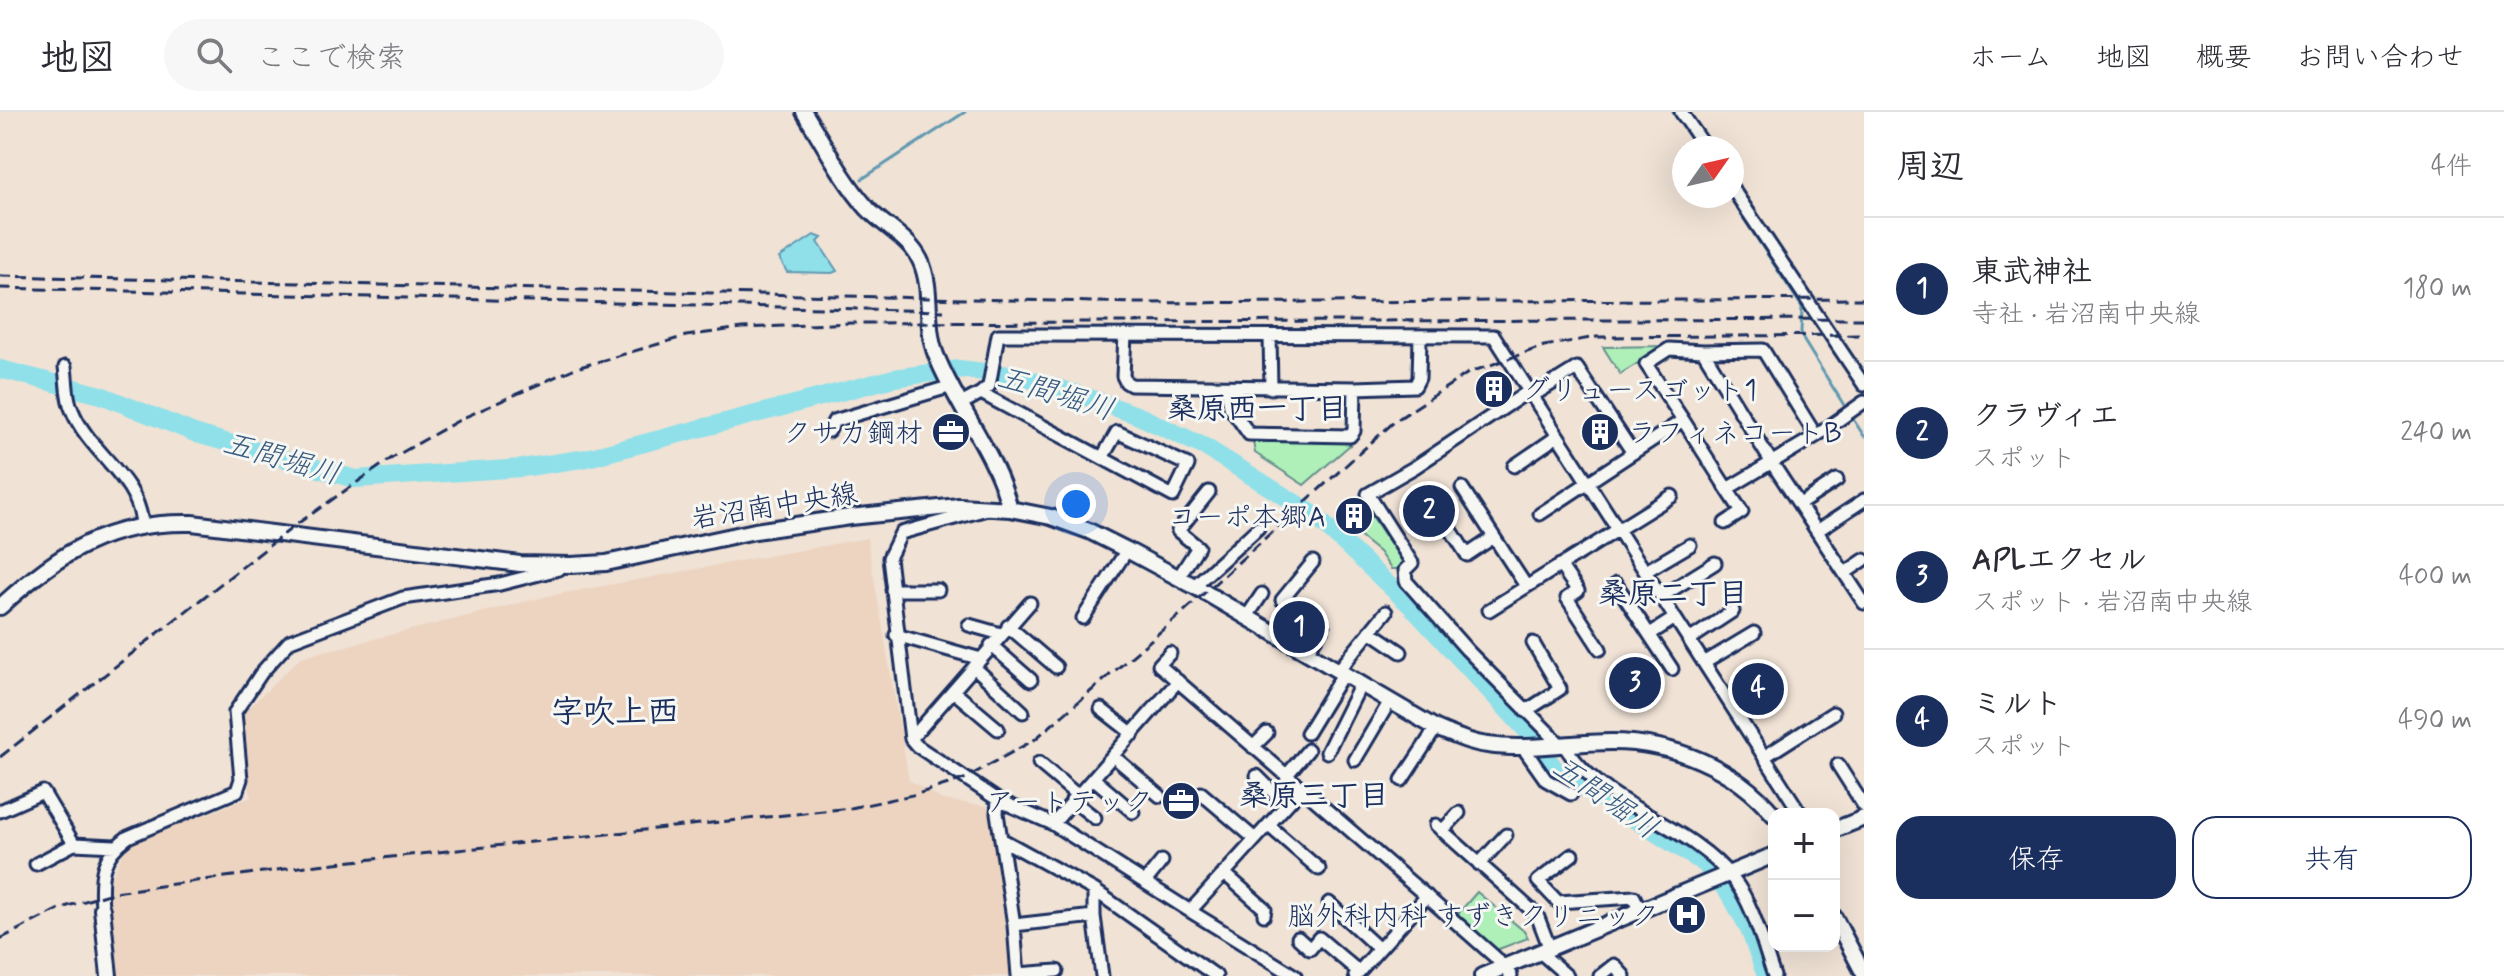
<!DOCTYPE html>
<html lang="ja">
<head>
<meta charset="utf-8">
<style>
  :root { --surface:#fff; --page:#f7f7f7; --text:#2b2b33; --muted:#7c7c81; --line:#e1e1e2; --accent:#1b2f5e }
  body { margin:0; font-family:Mynerve,"Klee One",sans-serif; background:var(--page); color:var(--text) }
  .controls { position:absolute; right:24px; bottom:24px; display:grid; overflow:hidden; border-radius:16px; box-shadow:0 8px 32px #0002 }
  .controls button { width:72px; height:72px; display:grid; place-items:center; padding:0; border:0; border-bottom:2px solid var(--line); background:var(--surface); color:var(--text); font:40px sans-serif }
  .compass { position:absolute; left:1672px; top:24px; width:72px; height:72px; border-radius:50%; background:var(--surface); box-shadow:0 8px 32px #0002; rotate:56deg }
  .you { position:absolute; left:1076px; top:392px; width:28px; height:28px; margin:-20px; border:6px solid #fff; border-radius:50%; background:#1a73e8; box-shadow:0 0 0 12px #1a73e833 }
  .badge { display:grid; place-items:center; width:52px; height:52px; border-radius:50%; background:var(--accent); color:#fff; font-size:26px; font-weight:700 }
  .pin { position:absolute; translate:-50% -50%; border:4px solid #fff; box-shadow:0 2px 8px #0006 }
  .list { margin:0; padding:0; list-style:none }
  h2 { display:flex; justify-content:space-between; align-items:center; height:104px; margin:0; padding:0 32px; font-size:34px }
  h2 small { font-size:26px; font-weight:400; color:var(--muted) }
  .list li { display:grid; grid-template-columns:52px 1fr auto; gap:24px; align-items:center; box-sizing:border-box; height:144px; padding:0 32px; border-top:2px solid var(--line) }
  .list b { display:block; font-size:30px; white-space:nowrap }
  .list p { margin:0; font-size:26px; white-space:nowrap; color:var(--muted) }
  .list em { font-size:26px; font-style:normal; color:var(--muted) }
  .actions { display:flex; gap:16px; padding:24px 32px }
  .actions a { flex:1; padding:18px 0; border:2px solid var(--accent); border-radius:24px; text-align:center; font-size:28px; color:var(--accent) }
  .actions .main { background:var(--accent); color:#fff }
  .icon { flex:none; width:44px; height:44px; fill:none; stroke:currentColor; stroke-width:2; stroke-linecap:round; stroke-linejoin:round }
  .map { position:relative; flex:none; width:1864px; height:864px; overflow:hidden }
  header { display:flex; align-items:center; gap:48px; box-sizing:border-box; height:112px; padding:0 40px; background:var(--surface); border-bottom:2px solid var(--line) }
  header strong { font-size:38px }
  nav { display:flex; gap:44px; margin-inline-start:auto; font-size:28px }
  .search { width:560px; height:72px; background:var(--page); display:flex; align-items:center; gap:20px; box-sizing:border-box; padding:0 28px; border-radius:44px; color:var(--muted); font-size:30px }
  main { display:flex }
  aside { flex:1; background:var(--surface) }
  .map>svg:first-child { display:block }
  .built { fill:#ecd4c1 }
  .green { fill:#aff0b9; stroke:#65908c; stroke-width:2 }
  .water { fill:#8fe0e9; stroke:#6199b1; stroke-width:2 }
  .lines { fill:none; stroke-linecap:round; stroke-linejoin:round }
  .stream { stroke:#6199b1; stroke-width:3 }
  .river { stroke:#8fe0e9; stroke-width:18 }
  .minor-casing { stroke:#1b2f5e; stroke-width:17 }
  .tertiary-casing { stroke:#1b2f5e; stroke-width:20 }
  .minor { stroke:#f6f6f2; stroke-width:11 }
  .tertiary { stroke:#f6f6f2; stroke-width:14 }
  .rail { stroke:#1b2f5e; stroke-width:3; stroke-dasharray:12 6; stroke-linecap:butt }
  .labels { text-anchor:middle; stroke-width:6; stroke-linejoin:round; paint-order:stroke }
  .poi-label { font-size:28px; fill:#1b2f5e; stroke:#f6f6f2; text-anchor:end }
  .street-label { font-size:28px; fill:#1b2f5e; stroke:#f6f6f2 }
  .water-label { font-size:30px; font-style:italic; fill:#385b81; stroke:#f6f6f2 }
  .neighbourhood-label { font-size:30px; font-weight:bold; fill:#1b2f5e; stroke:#f6f6f2 }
  .quarter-label { font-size:32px; font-weight:bold; fill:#1b2f5e; stroke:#f6f6f2 }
</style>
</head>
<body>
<header>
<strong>地図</strong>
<div class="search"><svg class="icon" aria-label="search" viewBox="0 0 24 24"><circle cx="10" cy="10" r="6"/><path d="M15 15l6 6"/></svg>ここで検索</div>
<nav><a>ホーム</a><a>地図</a><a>概要</a><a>お問い合わせ</a></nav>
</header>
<main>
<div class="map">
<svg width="1864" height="864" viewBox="0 0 1864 864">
  <rect width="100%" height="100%" fill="#f0e2d5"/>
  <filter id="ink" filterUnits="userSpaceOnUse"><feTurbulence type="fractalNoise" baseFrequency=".0125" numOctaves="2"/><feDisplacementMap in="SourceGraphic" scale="16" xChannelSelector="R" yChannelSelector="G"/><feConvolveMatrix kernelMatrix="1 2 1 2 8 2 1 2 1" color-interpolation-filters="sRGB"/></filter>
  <g filter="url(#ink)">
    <path class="built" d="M867,426L909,668L943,688L993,695L1014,864H116L106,777L127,732L251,685L240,605L301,545L548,484Z"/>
    <path class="green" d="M1666,234L1620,262L1603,235Z
      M1252,325L1358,326L1304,373L1255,341Z
      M1372,404L1402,449L1400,457H1391L1379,440L1353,419Z
      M1477,780L1525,820L1528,826L1496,838L1456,804Z"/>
    <path class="water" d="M814,123L822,126L818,130L837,159L832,161L787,160L779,146Z"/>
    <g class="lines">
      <path class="stream" d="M1673,0L1697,36
        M862,67L965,0
        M1729,84L1802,195L1801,220L1804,229L1847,298
        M1851,304L1864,324
        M1250,843L1284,864"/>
      <path class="river" d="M0,257L101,283L197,322L355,367L522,356L587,346L894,266L959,257L1018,264L1081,283L1139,304L1205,335L1313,402L1411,494L1529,621L1556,658L1705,752L1731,784L1749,817L1766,864"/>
      <defs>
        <path id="minor" d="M1681,0L1706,36
          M1732,76L1864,273
          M1125,223L1123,264L1126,270L1131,273L1355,276L1415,274L1419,266L1420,226
          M1270,225L1271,276
          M1703,239L1763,238L1816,324
          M65,255C67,269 66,286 72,298C89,341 139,365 142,413
          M1227,275L1230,295L1249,322L1350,324L1354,319L1355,276
          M981,281L1173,384L1188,353L1117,320L1102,346
          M1532,284L1577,256L1633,341
          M961,292L981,281L989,274L998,223L1494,224L1529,279
          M1683,308L1646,252L1669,237L1703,239L1772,351L1864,491
          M829,319L834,309L952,274
          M1514,354L1558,324
          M1462,376L1526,474
          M1800,392L1837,368
          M987,397L901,421L889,446L911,627L917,634L998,688L1053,712L1178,569
          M1540,402L1683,308L1727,377L1816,324L1864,290
          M1725,411L1742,400L1727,377
          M1448,413L1467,443L1494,425
          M1817,419L1864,388
          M1560,453L1578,479L1567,486L1600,537
          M1646,459L1690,433
          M1845,461L1864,448
          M1178,466L1198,435L1178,419L1209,380
          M1616,472L1672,557
          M1194,474L1258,416
          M892,478H938
          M1662,484L1715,451
          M1489,498L1672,384
          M1083,506L1127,438
          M1246,506L1262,482
          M969,513L1001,522
          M1008,514L1056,555
          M1370,519L1401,540
          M1650,522L1675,506
          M896,523L981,547
          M1689,528L1733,499
          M991,533L1031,568
          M1170,541L1159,553L1424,782L1495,845L1511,864
          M1306,541L1323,515L1282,488L1313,450
          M1704,551L1754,521
          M974,555L1023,600
          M1338,559L1386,500
          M953,579L998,617
          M1101,597L1133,622
          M1526,599L1560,577L1533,531
          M1307,621L1343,562
          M911,627L1030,491
          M1561,633L1467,538L1406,469L1405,458L1412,451L1368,382L1415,355L1529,279L1801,702
          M1564,633C1603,696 1687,709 1733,767C1754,793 1763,833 1774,864
          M1522,634L1546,668L1571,682
          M1253,635L1267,621
          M1327,640L1361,572
          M1113,644L1160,684
          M1764,645L1833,601
          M1355,648L1390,589
          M1039,651L1077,683
          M1838,653L1864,694
          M1257,664L1286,693
          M1286,664L1308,638
          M1093,666L1133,700
          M1402,668L1436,616
          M1201,681L1255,727
          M998,688L997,701L1014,813L1018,864
          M1072,688L1095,706
          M0,699L43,680L74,732L115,734
          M1053,712L1190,799L1301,677
          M1268,713L1319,757
          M1436,713L1537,803L1550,837
          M1442,719L1459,701
          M1001,727L1094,778L1216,864
          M1572,743L1538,769L1558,790L1634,785L1641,799
          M36,752L74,732
          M1479,752L1506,723
          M1224,761L1265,797L1264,803
          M1145,770L1162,749
          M1094,778V804L1102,864
          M1329,791L1379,837
          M102,797C100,765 100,745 128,725L237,679L241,667L235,600L262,560L290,529L403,486L500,472L559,457
          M1190,799L1295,864
          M1014,813L1094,804
          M1298,826L1310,837L1319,826L1359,860
          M1541,841L1567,864
          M1018,862L1057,859
          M1355,864L1427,784
          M1600,864L1614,853L1624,864"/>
        <path id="tertiary" d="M804,0C824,32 843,69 868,97C884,114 909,126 920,148C934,177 924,213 936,243C957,296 996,341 1010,397
          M0,495C60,440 108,409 192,411L520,452L571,453L606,451L755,419L850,405L959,394L1010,397L1051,405L1089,419L1127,438L1194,474L1436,616C1453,623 1470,631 1488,633C1529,639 1570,630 1611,630C1672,630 1734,655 1774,703
          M1834,718L1864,706
          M102,797L109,864
          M1834,805L1864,862
          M1482,864L1774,743"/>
      </defs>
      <use href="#minor" class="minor-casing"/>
      <use href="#tertiary" class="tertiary-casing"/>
      <use href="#minor" class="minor"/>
      <use href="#tertiary" class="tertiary"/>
      <path class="rail" d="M0,164L1138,191L1864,187
        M0,176L944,199
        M0,645L297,412L392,346L463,306L573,257L686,224L742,216L852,211L1864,207
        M0,827L61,796L115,780L307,754L851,696L917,682L964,667L1034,628L1181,502L1395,309L1468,261L1544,234L1597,225L1864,223"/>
    </g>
  </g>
  <defs>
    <symbol id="building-disc" viewBox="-11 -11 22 22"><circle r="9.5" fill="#1b2f5e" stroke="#f6f6f2"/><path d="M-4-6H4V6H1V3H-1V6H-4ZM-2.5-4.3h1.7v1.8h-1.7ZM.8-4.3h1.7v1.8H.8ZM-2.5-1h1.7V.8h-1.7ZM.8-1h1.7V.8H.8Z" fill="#fff"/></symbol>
    <symbol id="office-disc" viewBox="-11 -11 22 22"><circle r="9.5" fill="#1b2f5e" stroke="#f6f6f2"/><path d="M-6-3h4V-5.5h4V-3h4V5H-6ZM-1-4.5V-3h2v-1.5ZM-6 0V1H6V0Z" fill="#fff"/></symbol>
    <symbol id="hospital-disc" viewBox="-11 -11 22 22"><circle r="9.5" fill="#1b2f5e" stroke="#f6f6f2"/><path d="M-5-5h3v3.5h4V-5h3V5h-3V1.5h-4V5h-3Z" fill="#fff"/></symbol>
  </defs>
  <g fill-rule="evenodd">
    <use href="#building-disc" x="1472" y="255" width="44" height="44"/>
    <use href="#office-disc" x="929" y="298" width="44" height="44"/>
    <use href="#building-disc" x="1578" y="298" width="44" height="44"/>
    <use href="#building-disc" x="1332" y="382" width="44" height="44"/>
    <use href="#office-disc" x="1159" y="667" width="44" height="44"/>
    <use href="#hospital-disc" x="1665" y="781" width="44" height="44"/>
  </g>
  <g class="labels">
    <g class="poi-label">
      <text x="1522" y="287" text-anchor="start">グリュースゴット1</text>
      <text x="923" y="330">クサカ鋼材</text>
      <text x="1628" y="330" text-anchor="start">ラフィネコートB</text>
      <text x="1326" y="414">コーポ本郷A</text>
      <text x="1153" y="699">アートテック</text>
      <text x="1659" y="813">脳外科内科 すずきクリニック</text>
    </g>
    <g class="street-label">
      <text transform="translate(774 393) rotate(-9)" y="10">岩沼南中央線</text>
    </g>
    <g class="water-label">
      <text transform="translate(1056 281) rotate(17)" y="10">五間堀川</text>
      <text transform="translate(282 346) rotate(16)" y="10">五間堀川</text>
      <text transform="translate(1606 685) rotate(35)" y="10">五間堀川</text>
    </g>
    <g class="neighbourhood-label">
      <text x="1257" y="306">桑原西一丁目</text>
      <text x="1673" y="491">桑原二丁目</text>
      <text x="1314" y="693">桑原三丁目</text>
    </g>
    <g class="quarter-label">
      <text x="615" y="610">字吹上西</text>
    </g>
  </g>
</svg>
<div class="controls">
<button>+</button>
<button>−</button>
</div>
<svg class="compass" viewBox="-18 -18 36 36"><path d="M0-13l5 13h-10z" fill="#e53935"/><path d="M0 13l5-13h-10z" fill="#7c7c81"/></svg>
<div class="you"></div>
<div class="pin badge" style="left:1299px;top:515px">1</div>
<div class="pin badge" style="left:1429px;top:399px">2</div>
<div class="pin badge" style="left:1635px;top:571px">3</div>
<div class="pin badge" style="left:1758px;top:577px">4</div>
</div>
<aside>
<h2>周辺<small>4件</small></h2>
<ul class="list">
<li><span class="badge">1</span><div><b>東武神社</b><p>寺社 · 岩沼南中央線</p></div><em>180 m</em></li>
<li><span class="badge">2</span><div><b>クラヴィエ</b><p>スポット</p></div><em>240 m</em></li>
<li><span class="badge">3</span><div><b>APLエクセル</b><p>スポット · 岩沼南中央線</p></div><em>400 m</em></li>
<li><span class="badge">4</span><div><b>ミルト</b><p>スポット</p></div><em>490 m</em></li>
</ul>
<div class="actions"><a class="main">保存</a><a>共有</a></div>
</aside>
</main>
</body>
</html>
